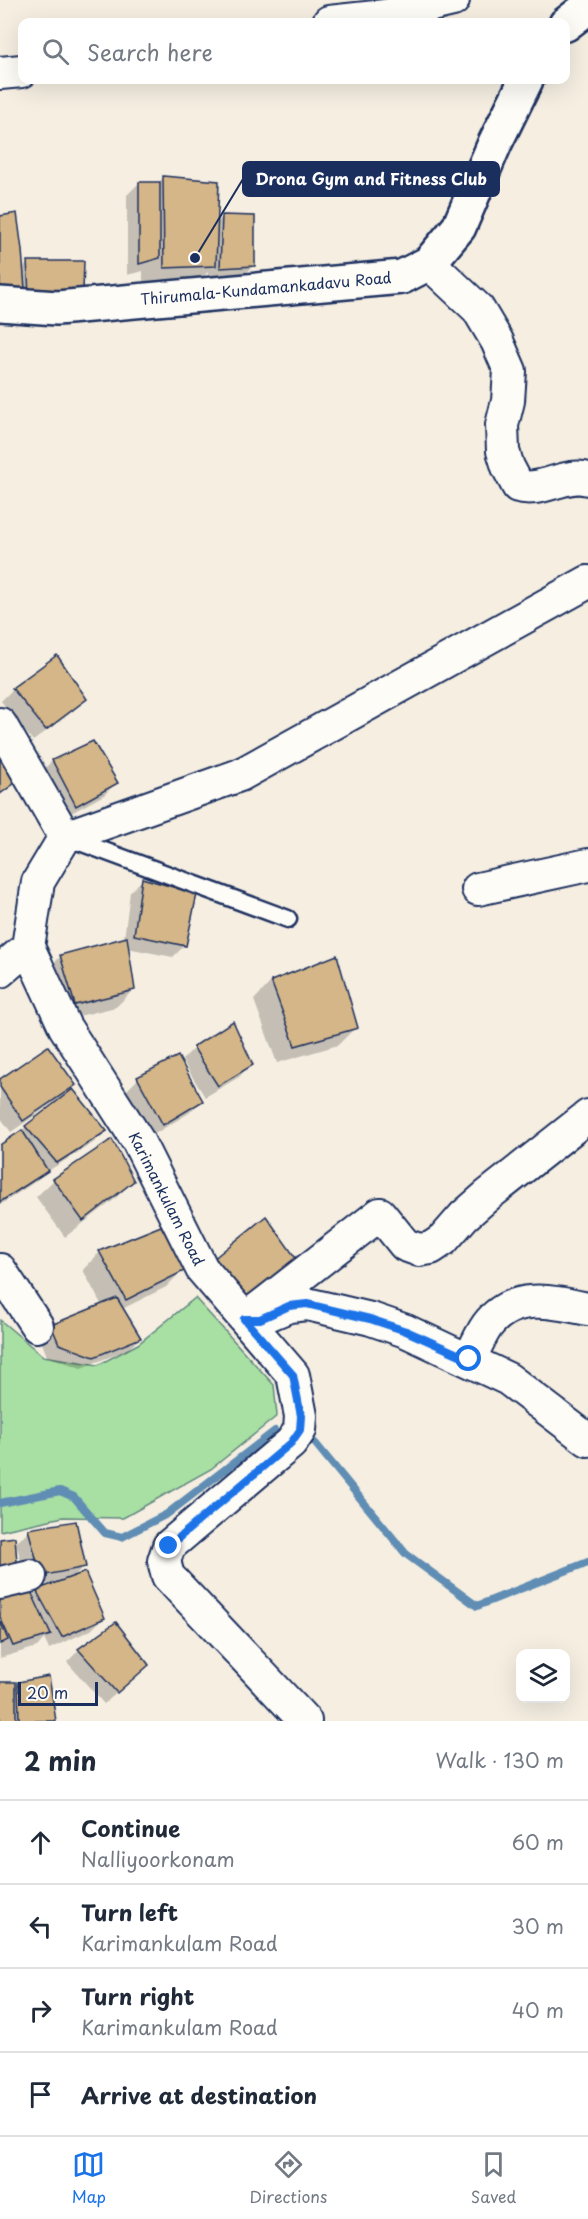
<!DOCTYPE html>
<html lang="en">
<head>
<meta charset="utf-8">
<style>
  :root { --surface:#fff; --page:#f2f2f3; --text:#1f2937; --muted:#747a83; --line:#e0e1e3; --accent:#1a73e8 }
  body { margin:0; font-family:"Playpen Sans",sans-serif; background:var(--page); color:var(--text) }
  .controls { position:absolute; right:18px; bottom:18px; display:grid; overflow:hidden; border-radius:12px; box-shadow:0 6px 24px #0002 }
  .controls button { width:54px; height:54px; display:grid; place-items:center; padding:0; border:0; border-bottom:2px solid var(--line); background:var(--surface); color:var(--text); font:30px sans-serif }
  .scale { position:absolute; left:18px; bottom:15px; width:80px; box-sizing:border-box; padding-left:6px; border:3px solid #1b2f5e; border-top:0; font-size:16px; line-height:21px; white-space:nowrap; color:#1b2f5e; -webkit-text-stroke:4px #fdfcf7; paint-order:stroke }
  .stop { position:absolute; width:18px; height:18px; margin:-14px; border:4px solid #1a73e8; border-radius:50%; background:#fff }
  .stop.end { background:#1a73e8; border-color:#fff; box-shadow:0 2px 6px #0008 }
  .list { margin:0; padding:0; list-style:none }
  h2 { display:flex; justify-content:space-between; align-items:center; height:78px; margin:0; padding:0 24px; font-size:26px }
  h2 small { font-size:20px; font-weight:400; color:var(--muted) }
  .list li { display:grid; grid-template-columns:39px 1fr auto; gap:18px; align-items:center; box-sizing:border-box; height:84px; padding:0 24px; border-top:2px solid var(--line) }
  .list b { display:block; font-size:22px; white-space:nowrap }
  .list p { margin:0; font-size:20px; white-space:nowrap; color:var(--muted) }
  .list em { font-size:20px; font-style:normal; color:var(--muted) }
  .icon { flex:none; width:33px; height:33px; fill:none; stroke:currentColor; stroke-width:2; stroke-linecap:round; stroke-linejoin:round }
  .map { position:relative; flex:none; width:588px; height:1721px; overflow:hidden }
  .search { position:absolute; background:var(--surface); box-shadow:0 6px 24px #0002; left:18px; right:18px; top:18px; height:66px; display:flex; align-items:center; gap:15px; box-sizing:border-box; padding:0 21px; border-radius:12px; color:var(--muted); font-size:22px }
  .sheet { height:414px; background:var(--surface) }
  nav { display:flex; justify-content:space-around; align-items:center; box-sizing:border-box; height:84px; border-top:2px solid var(--line); background:var(--surface); font-size:16px; color:var(--muted) }
  nav a { display:grid; justify-items:center; gap:3px }
  nav .on { color:var(--accent) }
  .map>svg:first-child { display:block }
  .green { fill:#a8dfa2; stroke:#628780; stroke-width:1.5 }
  .shadow { fill:#0003; fill-rule:evenodd }
  .lines { fill:none; stroke-linecap:round; stroke-linejoin:round }
  .stream { stroke:#608db4; stroke-width:8 }
  .building { fill:#d4b688; stroke:#1b2f5e; stroke-width:1.5 }
  .lane-casing { stroke:#1b2f5e; stroke-width:21 }
  .street-casing { stroke:#1b2f5e; stroke-width:36 }
  .secondary-casing { stroke:#1b2f5e; stroke-width:38 }
  .lane { stroke:#fdfcf7; stroke-width:16 }
  .street { stroke:#fdfcf7; stroke-width:32 }
  .secondary { stroke:#fdfcf7; stroke-width:33 }
  .route { stroke:#1a73e8; stroke-width:8 }
  .labels { text-anchor:middle; stroke-width:5; stroke-linejoin:round; paint-order:stroke }
  .street-label { font-size:15px; fill:#1b2f5e; stroke:#fdfcf7 }
  .leader { fill:none; stroke:#1b2f5e; stroke-width:2 }
  .callout-dot { fill:#1b2f5e; stroke:#fdfcf7; stroke-width:2 }
  .callout { fill:#1b2f5e; stroke:#1b2f5e; stroke-width:2 }
  .callout-label { font-size:16px; text-anchor:middle; font-weight:bold; fill:#fff }
</style>
</head>
<body>
<div class="map">
<svg width="588" height="1721" viewBox="0 0 588 1721">
  <rect width="100%" height="100%" fill="#f5eee1"/>
  <filter id="ink" filterUnits="userSpaceOnUse"><feTurbulence type="fractalNoise" baseFrequency=".0167" numOctaves="2"/><feDisplacementMap in="SourceGraphic" scale="12" xChannelSelector="R" yChannelSelector="G"/><feConvolveMatrix kernelMatrix="1 2 1 2 8 2 1 2 1" color-interpolation-filters="sRGB"/></filter>
  <g filter="url(#ink)">
    <path class="green" d="M195,1298L274,1385L277,1416L211,1469L123,1518L63,1517L0,1531V1320L43,1356L98,1365L138,1344Z"/>
    <path class="shadow" d="M164,177L216,223L222,217L253,266L241,278L208,280V272L193,287L143,289V271L127,275V195L139,183H158Z
      M0,217L22,269L28,263L82,290L0,300Z
      M13,689L85,699L73,711L33,741L1,701Z
      M92,743L116,783L104,795L64,817L40,773L52,761Z
      M142,880L185,945L173,957L127,948L134,989L116,1007L58,1021L43,974L61,956L124,939L130,892Z
      M336,957L356,1027L338,1045L277,1063L254,1000L271,982Z
      M194,1048L251,1064L239,1077L205,1097L182,1060Z
      M138,1079L201,1101L189,1113L151,1136L126,1091Z
      M0,1080L74,1085L61,1098L105,1131L93,1143L43,1174L33,1183L0,1205V1147L55,1105L53,1103L11,1132L0,1117Z
      M54,1180L132,1181L115,1199L65,1237L36,1197Z
      M100,1252L184,1269L166,1287L122,1309L140,1338L127,1350L81,1368L47,1356L40,1338L52,1326L102,1306L83,1270Z
      M29,1531L84,1566L72,1578L103,1618L91,1630L49,1649L44,1639L37,1647L0,1658V1595L28,1586L16,1543ZM58,1582L59,1583L37,1592L32,1597L27,1588Z
      M79,1650L135,1677L104,1704L67,1662Z
      M0,1684L14,1688L19,1684L54,1721H0Z"/>
    <g class="lines">
      <path class="stream" d="M315,1443L406,1554L477,1606L588,1562
        M0,1503L60,1491L74,1497L105,1533L122,1537L167,1514L275,1431"/>
    </g>
    <path class="building" d="M163,176L219,181L216,266L164,268Z
      M139,182H160V258L139,264Z
      M17,213L22,250L25,289L0,287V216Z
      M222,215L255,216V266L220,268Z
      M27,261H84L83,291L29,293Z
      M57,655L87,699L46,730L12,688Z
      M93,741L118,783L76,806L52,760Z
      M0,748L19,780L0,794Z
      M142,878L197,894L186,946L134,935Z
      M127,937L135,990L75,1005L60,955Z
      M337,955L358,1028L295,1046L271,981Z
      M233,1021L253,1065L218,1086L193,1047Z
      M48,1046L76,1085L23,1121L0,1087V1079Z
      M178,1056L203,1101L163,1125L137,1077Z
      M73,1089L107,1131L57,1163L25,1126Z
      M22,1130L48,1171L0,1202V1145Z
      M112,1139L134,1181L83,1221L53,1179Z
      M266,1216L300,1264L250,1305L212,1260Z
      M161,1226L186,1270L126,1300L99,1251Z
      M117,1298L141,1338L94,1357L59,1344L51,1325Z
      M76,1521L86,1567L41,1576L28,1529Z
      M15,1537L18,1575L0,1579V1539Z
      M85,1572L105,1618L62,1637L36,1590Z
      M28,1585L51,1635L13,1646L0,1617V1593Z
      M0,1621L8,1640L0,1644Z
      M116,1622L149,1665L117,1693L78,1649Z
      M49,1676L56,1721H19L18,1682Z
      M0,1682H16V1721H0Z"/>
    <g class="lines">
      <defs>
        <path id="lane" d="M69,838L288,919"/>
        <path id="street" d="M329,22L385,16L453,0
          M0,73L22,71
          M429,263L478,309L497,341L510,371L508,401L502,425L503,451L508,467L518,486C542,493 565,472 588,479
          M0,724L65,837L38,882L28,947L65,1027L138,1141L202,1269L293,1375L301,1416L300,1430L291,1443L169,1546L164,1561L168,1576L305,1721
          M65,837L240,775L588,582
          M478,889L588,865
          M0,971L28,947
          M0,1270L37,1326
          M245,1319L380,1214L405,1245L419,1250L431,1248L443,1240L464,1216L488,1195L588,1116
          M258,1319L289,1306L307,1304L371,1319L406,1331L508,1379L588,1440
          M469,1359C476,1348 481,1332 490,1322C516,1292 554,1302 588,1309
          M0,1583L30,1576"/>
        <path id="secondary" d="M566,24L588,7
          M0,304L57,308L402,277L429,263L459,227L495,143L526,80"/>
      </defs>
      <use href="#lane" class="lane-casing"/>
      <use href="#street" class="street-casing"/>
      <use href="#secondary" class="secondary-casing"/>
      <use href="#lane" class="lane"/>
      <use href="#street" class="street"/>
      <use href="#secondary" class="secondary"/>
    </g>
  </g>
  <g class="lines" filter="url(#ink)">
    <path class="route" d="M169,1546L291,1443L300,1430L301,1416L293,1375L244,1319H260L289,1306L307,1304L370,1319L406,1331L469,1359"/>
  </g>
  <g class="labels">
    <g class="street-label">
      <text transform="translate(266 289) rotate(-5)" y="5">Thirumala-Kundamankadavu Road</text>
      <text transform="translate(166 1199) rotate(63)" y="5">Karimankulam Road</text>
    </g>
  </g>
  <path class="leader" d="M195 258L243 179"/>
  <circle class="callout-dot" cx="195" cy="258" r="6"/>
  <rect class="callout" x="243" y="162" width="256" height="34" rx="6"/>
  <g class="callout-label">
    <text x="371" y="185">Drona Gym and Fitness Club</text>
  </g>
</svg>
<div class="controls">
<button><svg class="icon" aria-label="layers" viewBox="0 0 24 24"><path d="M12 4l9 5-9 5-9-5zM3 14l9 5 9-5"/></svg></button>
</div>
<div class="scale">20 m</div>
<div class="stop" style="left:469px;top:1359px"></div>
<div class="stop end" style="left:169px;top:1546px"></div>
<div class="search"><svg class="icon" aria-label="search" viewBox="0 0 24 24"><circle cx="10" cy="10" r="6"/><path d="M15 15l6 6"/></svg>Search here</div>
</div>
<section class="sheet">
<h2>2 min<small>Walk · 130 m</small></h2>
<ul class="list">
<li><svg class="icon" aria-label="ahead" viewBox="0 0 24 24"><path d="M12 20V5M6 11l6-6 6 6"/></svg><div><b>Continue</b><p>Nalliyoorkonam</p></div><em>60 m</em></li>
<li><svg class="icon" aria-label="left" viewBox="0 0 24 24"><path d="M17 20v-9H6M10 6l-5 5 5 5"/></svg><div><b>Turn left</b><p>Karimankulam Road</p></div><em>30 m</em></li>
<li><svg class="icon" aria-label="right" viewBox="0 0 24 24"><path d="M7 20v-9h11M14 6l5 5-5 5"/></svg><div><b>Turn right</b><p>Karimankulam Road</p></div><em>40 m</em></li>
<li><svg class="icon" aria-label="arrive" viewBox="0 0 24 24"><path d="M6 21V4h12l-3 4 3 4H6"/></svg><div><b>Arrive at destination</b></div></li>
</ul>
</section>
<nav>
<a class="on"><svg class="icon" aria-label="map" viewBox="0 0 24 24"><path d="M3 6l6-2 6 2 6-2v14l-6 2-6-2-6 2zM9 4v14M15 6v14"/></svg>Map</a>
<a><svg class="icon" aria-label="directions" viewBox="0 0 24 24"><path d="M12 3l9 9-9 9-9-9zM9 14v-3h6M13 9l2 2-2 2"/></svg>Directions</a>
<a><svg class="icon" aria-label="saved" viewBox="0 0 24 24"><path d="M7 4h10v16l-5-4-5 4z"/></svg>Saved</a>
</nav>
</body>
</html>
